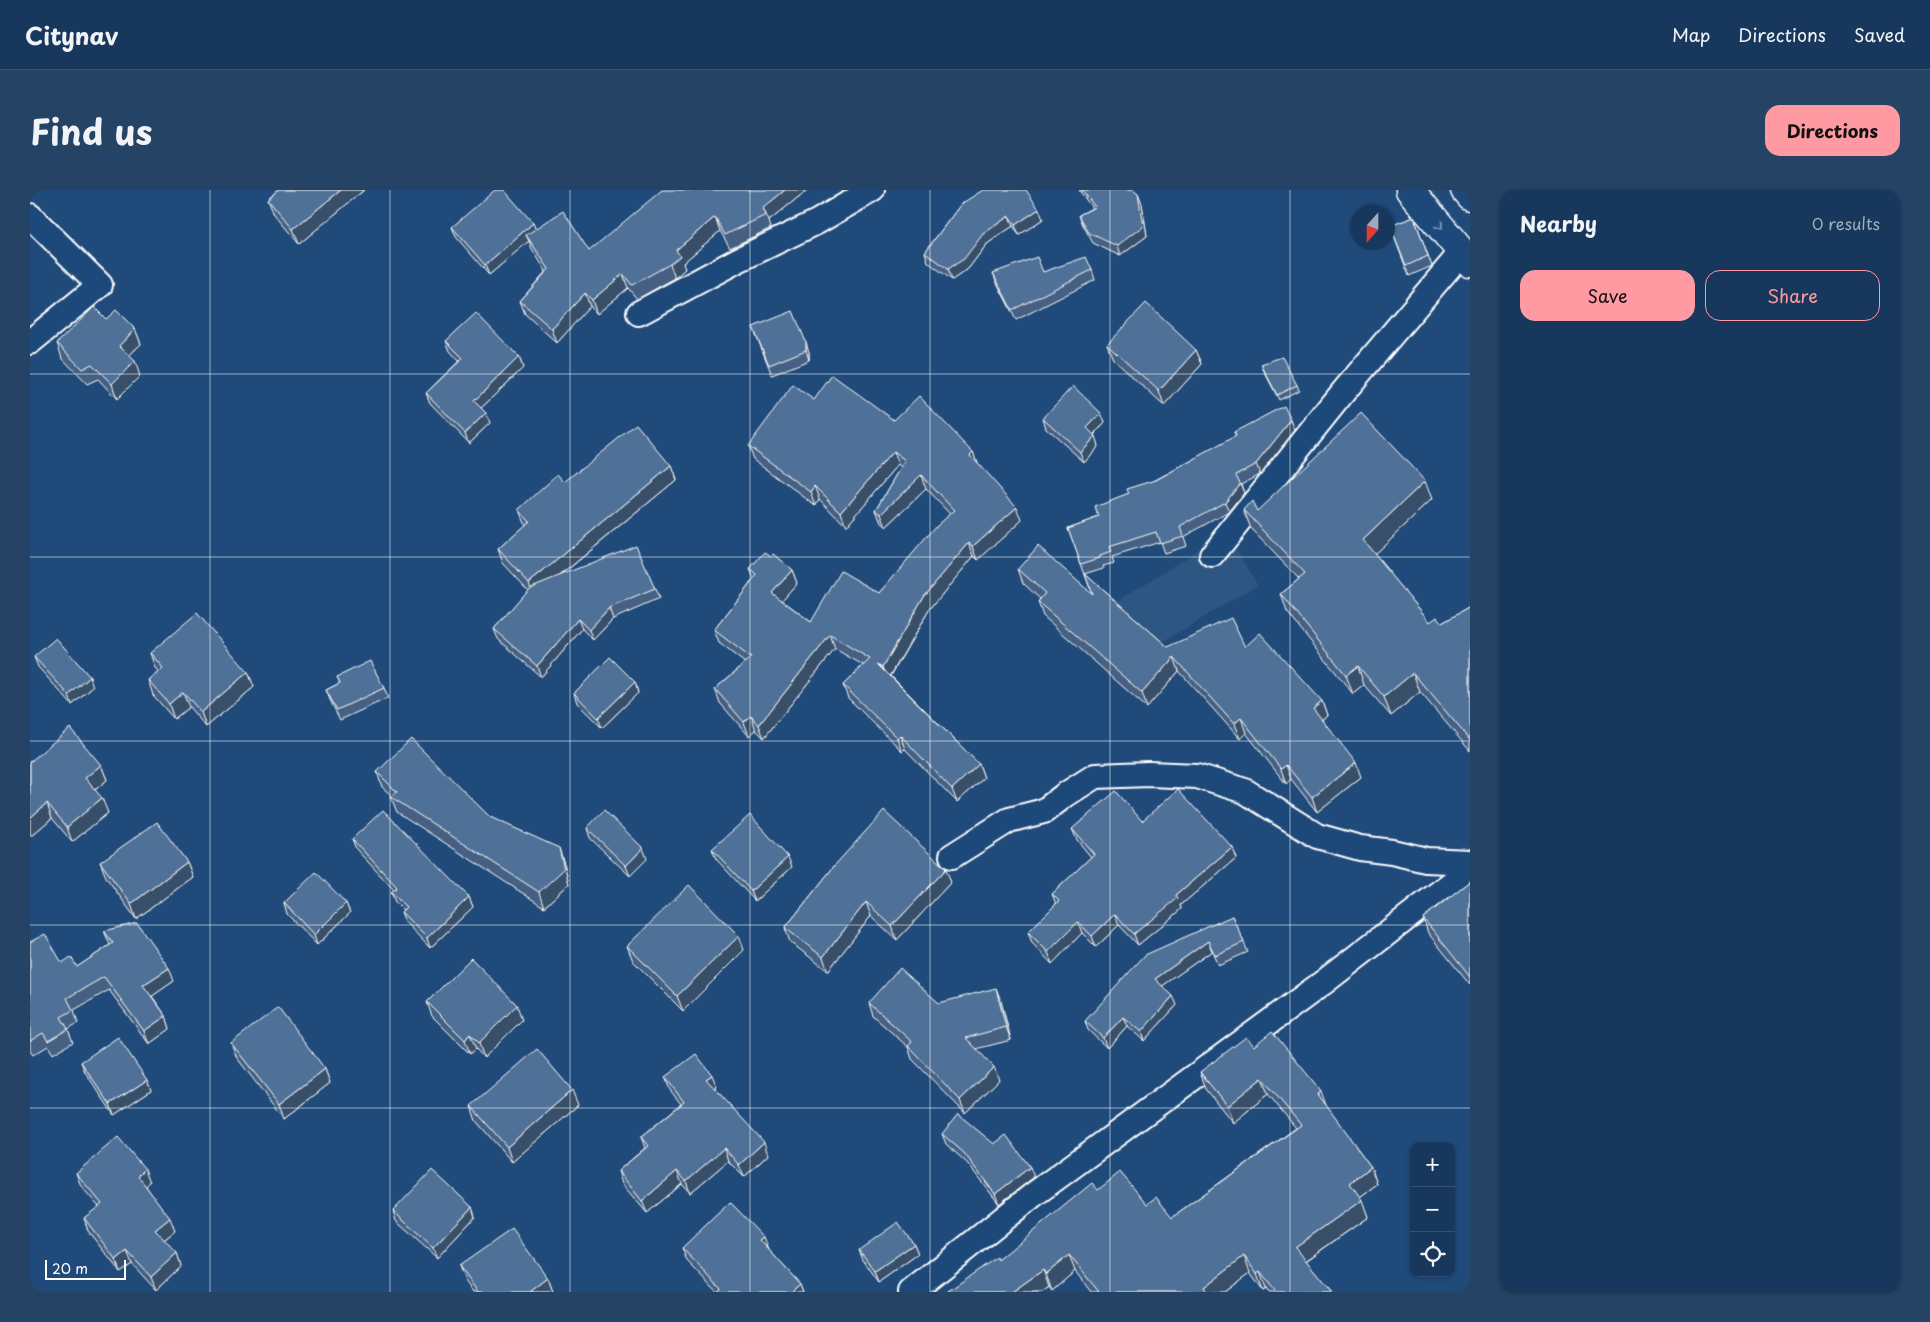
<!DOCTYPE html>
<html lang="en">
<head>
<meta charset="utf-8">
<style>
  :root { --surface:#17385c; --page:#244365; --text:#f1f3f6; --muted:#9eacbb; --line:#365272; --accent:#ff9aa2 }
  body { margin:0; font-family:"Playpen Sans",sans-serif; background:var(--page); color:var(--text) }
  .controls { position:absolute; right:15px; bottom:15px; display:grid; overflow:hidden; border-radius:10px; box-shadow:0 1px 4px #0004 }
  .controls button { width:45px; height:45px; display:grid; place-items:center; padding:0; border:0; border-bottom:1px solid var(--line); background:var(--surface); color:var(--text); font:25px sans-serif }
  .compass { position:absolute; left:1320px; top:15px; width:45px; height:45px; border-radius:50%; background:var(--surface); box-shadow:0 1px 4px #0004; rotate:201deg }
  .scale { position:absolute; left:15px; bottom:12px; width:81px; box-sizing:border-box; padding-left:5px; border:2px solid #fff; border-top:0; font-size:14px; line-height:18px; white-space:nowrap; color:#fff; -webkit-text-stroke:4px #1f4a7a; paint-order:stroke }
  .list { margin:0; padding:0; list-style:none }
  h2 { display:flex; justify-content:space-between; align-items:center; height:65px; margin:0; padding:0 20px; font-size:21px }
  h2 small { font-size:16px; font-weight:400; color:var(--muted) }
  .actions { display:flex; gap:10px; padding:15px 20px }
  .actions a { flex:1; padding:11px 0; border:1px solid var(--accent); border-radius:15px; text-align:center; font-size:18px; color:var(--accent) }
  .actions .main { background:var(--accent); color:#111 }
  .icon { flex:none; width:28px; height:28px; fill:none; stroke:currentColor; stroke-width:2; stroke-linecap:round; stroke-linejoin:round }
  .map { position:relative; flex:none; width:1440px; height:1102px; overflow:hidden; border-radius:15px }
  header { display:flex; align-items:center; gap:30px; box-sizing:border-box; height:70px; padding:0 25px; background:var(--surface); border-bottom:1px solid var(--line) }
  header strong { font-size:24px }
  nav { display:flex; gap:28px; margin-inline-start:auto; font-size:18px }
  .intro { display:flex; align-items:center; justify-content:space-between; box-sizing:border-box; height:120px; padding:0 30px }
  h1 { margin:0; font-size:35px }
  .button { padding:12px 22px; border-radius:15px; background:var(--accent); color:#111; font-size:18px; font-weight:700 }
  main { display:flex; gap:30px; padding:0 30px }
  aside { flex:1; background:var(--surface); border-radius:15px; box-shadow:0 1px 4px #0004 }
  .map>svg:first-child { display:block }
  .built { fill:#2e5683 }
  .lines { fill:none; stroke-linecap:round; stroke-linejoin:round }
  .minor-casing { stroke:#fff; stroke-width:28 }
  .primary-casing { stroke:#fff; stroke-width:31 }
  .minor { stroke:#1f4a7a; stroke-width:24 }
  .primary { stroke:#1f4a7a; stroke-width:28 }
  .wall { fill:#456182; stroke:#fff }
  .shaded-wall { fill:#384f6a; stroke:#fff }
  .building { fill:#507197; stroke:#fff }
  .oneway { stroke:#7992af }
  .grid { fill:none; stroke:#fff; stroke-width:1; stroke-opacity:0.55 }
</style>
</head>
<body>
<header>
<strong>Citynav</strong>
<nav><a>Map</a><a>Directions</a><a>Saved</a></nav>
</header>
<div class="intro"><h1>Find us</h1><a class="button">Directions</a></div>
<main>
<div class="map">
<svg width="1440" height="1102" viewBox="0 0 1440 1102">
  <rect width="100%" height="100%" fill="#1f4a7a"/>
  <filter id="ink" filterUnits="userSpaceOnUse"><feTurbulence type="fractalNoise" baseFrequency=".02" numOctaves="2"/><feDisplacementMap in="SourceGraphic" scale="10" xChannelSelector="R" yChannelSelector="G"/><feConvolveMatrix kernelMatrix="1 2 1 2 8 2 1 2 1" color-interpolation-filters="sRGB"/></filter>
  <g filter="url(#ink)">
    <path class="built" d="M1196,342L1228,395L1126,456L1082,415Z"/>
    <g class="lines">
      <defs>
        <path id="minor" d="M0,26L70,95L0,152
          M609,123L708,70L787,32L842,0
          M1182,365L1314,201L1431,63
          M922,666L979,630L1014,621L1035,605L1065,586L1119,584L1167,586L1215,601L1287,646L1330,658L1362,662L1396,670L1440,672
          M881,1102L1003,1005L1294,792L1440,679"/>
        <path id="primary" d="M1380,0L1440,72
          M1435,0L1440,6"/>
      </defs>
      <use href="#minor" class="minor-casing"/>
      <use href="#primary" class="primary-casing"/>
      <use href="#minor" class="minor"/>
      <use href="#primary" class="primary"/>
    </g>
    <path class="wall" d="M249,0H334L269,54L244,24L238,9Z
      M777,0L739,31L741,38L700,58L690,41L653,73L655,79L645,88L607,109L598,98L567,124L560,116L527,153L495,124L490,111L516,81L502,59L499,51L459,85L426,47L422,37L503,33L505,39L559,61Z
      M1049,0H1103L1112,14L1117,46L1090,66L1063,53L1053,35L1049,25L1062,18Z
      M931,14L1013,29L989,45L983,36L957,54L938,79L922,90L898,72L895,62Z
      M1384,27L1402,76L1379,86L1360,36Z
      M1062,80L1065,90L986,130L967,93L963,83L1013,82Z
      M76,129L105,139L111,154L99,166L110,186L87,209L68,189L57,194L32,168L27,153Z
      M723,137L779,162V170L742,185Z
      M416,151L489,167L493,178L451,218L460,233L439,253L400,213L396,203L429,171L420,161Z
      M1077,154L1166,160L1172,174L1134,216L1083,169Z
      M1231,174L1267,195L1269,200L1249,210L1233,179Z
      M784,210L864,230L943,262L947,273L992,330L948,370L944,366L899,420L861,486L949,574L954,588L927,612L875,559L872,561L818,508L813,495L833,475L805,459L734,548L726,540L719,546L690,513L685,499L715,473L689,453L684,440L724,389L720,379L741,366L762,380L767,393L752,410L781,432L849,403L920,324L896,299L856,337L851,333L846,320L871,278L868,275L816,336L790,309L786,316L723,269L718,256Z
      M1071,223L1075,233L1064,245L1068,256L1054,272L1016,238L1013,228Z
      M1261,230L1265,240L1230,284L1211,294L1214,303L1199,322L1153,347L1156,356L1134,363L1130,352L1082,367L1084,373L1073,376L1074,378L1055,384L1138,457H1215L1292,511L1297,525L1292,530L1331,587L1287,622L1261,589L1256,594L1216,543L1210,549L1149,481L1117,518L1013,426L1008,412L1010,409L993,393L988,379L1062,404L1038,338L1069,327L1099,304L1206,247L1204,242Z
      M641,276L646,290L530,386L625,399L629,409L583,429L563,450L552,439L511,487L468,449L464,439L498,400L473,373L468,359L495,335L489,320L535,292Z
      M1402,310L1344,364L1400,432L1412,433L1440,417V561L1390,502L1361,526L1334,495L1323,504L1257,422L1251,404L1269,389L1221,339L1214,320L1227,321Z
      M120,463L218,482L224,497L176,537L159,517L144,529L123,505L118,490L128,481L125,478Z
      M4,467L63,497L42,515L8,477Z
      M307,487L354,498L358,508L310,530L300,510L296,500L310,493Z
      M605,492L608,503L572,538L547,513L544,503Z
      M0,572L71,575L77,590L65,600L78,623L42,652L22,628L1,646L0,645Z
      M347,582L460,627L534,673L539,694L514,717L367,622L361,607L362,606L352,597Z
      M1112,631L1202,657L1206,668L1151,715L1152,719L1108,755L1089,735L1066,757L1052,743L1022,774L1002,753L998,742L1026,714L1022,704L1061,667L1047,650L1042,639Z
      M557,638L617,669L600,686L560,648Z
      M322,649L439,707L443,717L400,758L375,732L371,722L373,720L365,712L361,702L364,700L326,659Z
      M682,659L762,677L725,711L686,669Z
      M70,672H157L163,687L106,729L76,687Z
      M805,675L921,692L867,750L841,726L798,781L760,752L755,738Z
      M1440,691V795L1398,743L1393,728Z
      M254,713H316L320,723L287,755L257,724Z
      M1202,726L1218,762L1188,775L1182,761L1132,796L1147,815L1114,851L1097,836L1077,858L1058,840L1055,831Z
      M74,741L144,791L122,806L136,826L140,839L119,854L79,800L44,820L48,833L38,839L43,852L23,864L18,856L3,865L0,861V752L32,773L47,777L80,755Z
      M597,756L714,760L653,821L603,771Z
      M971,811L981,850L946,859L969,890L935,923L882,869L878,857L843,826L839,813H909Z
      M397,812L492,830L454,868L446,859L440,864L402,826Z
      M201,853L295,879L300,893L254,929L207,868Z
      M1224,856L1297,918L1341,977L1347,994L1330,1007L1338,1027L1276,1071L1302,1102H1238L1236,1099L1233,1101L1220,1083L1195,1102H1061L1045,1081L1022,1101L1019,1097L1012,1102H917L968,1070L1068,1000L1117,1014L1142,1027L1266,938L1238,904L1203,933L1176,899L1170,882Z
      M51,872L121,900L84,925L55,882Z
      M635,887L687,897L685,898L738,965L714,987L698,971L660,1003L652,994L617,1023L592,994L588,981L615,958L611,947L651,914L640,900Z
      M548,915L482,972L446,931L441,916Z
      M912,944L1004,987L969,1014L937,973L916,954Z
      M46,983L120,992L116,996L145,1041L134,1050L147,1063L151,1076L126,1100L102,1074L90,1082L58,1041L54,1028L69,1017L51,996Z
      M442,1017L445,1027L407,1068L366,1031L363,1021Z
      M734,1047L738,1059L770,1094L773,1102H687L657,1071L652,1058Z
      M884,1054L888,1064L849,1092L833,1070L829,1060Z
      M429,1076L518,1088L523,1102H443L435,1091Z"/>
    <path class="shaded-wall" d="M311,0H334L269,54L263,39Z
      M755,0H777L739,31L733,18Z
      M1108,4L1112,14L1117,46L1090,66L1087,56Z
      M1009,19L1013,29L989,45L985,35Z
      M979,26L983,36L957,54L938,79L922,90L918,79L953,44Z
      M685,27L690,41L653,73L655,79L645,88L640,74L646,60Z
      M503,33L507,43L496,45L499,51L459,85L455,75Z
      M593,84L598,98L567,124L562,110Z
      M555,103L560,116L527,153L522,139Z
      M105,139L111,154L94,170L89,156Z
      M776,152L779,162V170L776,160Z
      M1166,160L1172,174L1134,216L1129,201Z
      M489,167L493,178L448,221L444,211Z
      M105,171L110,186L87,209L82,194Z
      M456,223L460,233L439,253L435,243Z
      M1071,223L1075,233L1060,248L1057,238Z
      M1261,230L1265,240L1230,284L1226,274Z
      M1065,246L1068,256L1054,272L1050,262Z
      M863,262L868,275L816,336L811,322Z
      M943,262L948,275L940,265Z
      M641,276L646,290L504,407L499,393Z
      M891,285L896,299L856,337L851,324Z
      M1395,291L1402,310L1339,369L1333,350Z
      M1210,293L1214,303L1199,322L1195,312Z
      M785,296L790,309L786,316L781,302Z
      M987,317L992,330L948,370L943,356Z
      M939,353L944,366L899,420L858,490L853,477L894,406Z
      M762,380L767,393L747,416L742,403Z
      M579,418L583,429L563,450L559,440Z
      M548,429L552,439L511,487L507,476Z
      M800,445L805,459L734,548L729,535Z
      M1144,467L1149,481L1117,518L1112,503Z
      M1328,476L1334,495L1323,504L1316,485Z
      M218,482L224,497L176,537L171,522Z
      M1383,483L1390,502L1361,526L1354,507Z
      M60,487L63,497L42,515L39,505Z
      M605,492L608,503L572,538L568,528Z
      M153,502L159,517L144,529L139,514Z
      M1292,511L1297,525L1288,533L1283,518Z
      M721,526L726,540L719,546L714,532Z
      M1211,528L1216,543L1210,549L1204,534Z
      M870,545L875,559L872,561L867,548Z
      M1326,573L1331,587L1287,622L1282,607Z
      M949,574L954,588L927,612L922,599Z
      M71,575L77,590L61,603L55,588Z
      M1256,575L1261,589L1256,594L1251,579Z
      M72,608L78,623L42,652L37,637Z
      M17,613L22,628L1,646L0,643V628Z
      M1202,657L1206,668L1151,715L1152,719L1108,755L1104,744L1146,705Z
      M529,658L534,673L539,694L514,717L509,702Z
      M613,658L617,669L600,686L596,676Z
      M758,667L762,677L725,711L721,701Z
      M157,672L163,687L106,729L101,714Z
      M916,679L921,692L867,750L862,736Z
      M439,707L443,717L400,758L397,748Z
      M836,712L841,726L798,781L793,767Z
      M316,713L320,723L287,755L284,745Z
      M1085,724L1089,735L1066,757L1062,746Z
      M1048,732L1052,743L1022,774L1018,762Z
      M709,746L714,760L653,821L647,806Z
      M1178,751L1182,761L1128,799L1125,789Z
      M139,778L144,791L118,809L113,795Z
      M966,798L971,811L981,850L976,837Z
      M1143,806L1147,815L1114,851L1111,842Z
      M487,815L492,830L454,868L449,853Z
      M136,826L140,839L119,854L114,841Z
      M1093,827L1097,836L1077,858L1073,848Z
      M440,844L446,859L440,864L435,850Z
      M964,877L969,890L935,923L930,910Z
      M295,879L300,893L254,929L249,914Z
      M682,885L687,897L680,901L676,889Z
      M1232,888L1238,904L1203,933L1197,916Z
      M117,890L121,900L84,925L80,914Z
      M542,900L548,915L482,972L477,957Z
      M1291,901L1297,918L1288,904Z
      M734,952L738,965L714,987L709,975Z
      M694,958L698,971L660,1003L656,991Z
      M1000,977L1004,987L969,1014L965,1004Z
      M1341,977L1347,994L1326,1010L1320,993Z
      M115,979L120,992L113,999L108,986Z
      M647,981L652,994L617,1023L612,1011Z
      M1332,1010L1338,1027L1271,1074L1265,1057Z
      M442,1017L445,1027L407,1068L403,1058Z
      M140,1028L145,1041L130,1053L125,1040Z
      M734,1047L739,1060L730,1050Z
      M884,1054L888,1064L849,1092L845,1081Z
      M97,1061L102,1074L90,1082L86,1070Z
      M147,1063L151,1076L126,1100L121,1087Z
      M1039,1065L1045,1081L1022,1101L1016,1084Z
      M1214,1066L1220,1083L1195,1102H1175L1174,1097Z
      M1013,1080L1019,1097L1012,1102H982Z
      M1230,1082L1236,1099L1233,1101L1227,1084Z
      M518,1088L523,1102H500Z
      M770,1094L773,1102H761Z"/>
    <path class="building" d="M249,0H311L263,39L238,9Z
      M465,0H474L503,33L455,75L422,37Z
      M632,0H755L733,18L736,25L695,45L685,27L646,60L650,66L640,74L602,95L593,84L562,110L555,103L522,139L490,111L519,79L496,45L533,21L559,61Z
      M953,0H996L1009,19L985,35L979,26L953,44L934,69L918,79L895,62L931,14Z
      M1052,0H1103L1108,4L1113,36L1087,56L1059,43L1049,25L1065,17Z
      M1384,27L1398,66L1376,76L1360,36Z
      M1007,67L1013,82L1056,67L1062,80L982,120L963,83Z
      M1116,113L1166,160L1129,201L1077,154Z
      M64,117L76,129L86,120L105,139L89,156L105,171L82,194L62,174L52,179L27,153Z
      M763,121L776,152V160L739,175L723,137Z
      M446,123L489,167L444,211L456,223L435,243L396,203L433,168L416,151Z
      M1252,167L1267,195L1247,205L1231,174Z
      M802,185L864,230L889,206L943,262L940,265L987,317L943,356L939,353L894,406L853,477L848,474L949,574L922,599L870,545L867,548L813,495L840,469L800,445L729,535L721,526L714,532L685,499L721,468L684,440L727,385L720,379L735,362L741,366L743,364L762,380L742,403L781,432L811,381L849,403L907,335L924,320L891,285L851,324L846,320L875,271L863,262L811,322L785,296L781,302L718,256L763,195L784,210Z
      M1043,196L1071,223L1057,238L1065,246L1050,262L1013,228Z
      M1254,216L1261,230L1226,274L1206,285L1210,293L1195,312L1150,337L1153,346L1130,353L1126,342L1079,357L1081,362L1070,366V368L1051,374L1038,338L1069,327L1065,317L1099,304L1097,299L1126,290L1206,246L1204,242Z
      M1331,223L1395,291L1333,350L1400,432L1407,427L1412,433L1440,417V550L1383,483L1354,507L1328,476L1316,485L1251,404L1275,384L1214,320L1222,311L1227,321Z
      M606,234L641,276L499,393L468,359L499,331L489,320L528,284L535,292Z
      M606,355L625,399L579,418L559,440L548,429L507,476L464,439L499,398Z
      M1008,356L1062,404L1055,384L1138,457L1201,428L1215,457L1230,443L1292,511L1283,518L1326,573L1282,607L1256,575L1251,579L1211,528L1204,534L1144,467L1112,503L1008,412L1015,403L988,379Z
      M167,423L218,482L171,522L153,502L139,514L118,490L133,478L120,463Z
      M26,448L60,487L39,505L4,467Z
      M580,467L605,492L568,528L544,503Z
      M340,471L354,498L307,520L296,500L310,493L307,487Z
      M40,538L71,575L55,588L72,608L37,637L17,613L0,628V572Z
      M381,549L460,627L529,658L534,679L509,702L361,607L367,602L347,582Z
      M1148,599L1202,657L1146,705L1148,708L1104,744L1085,724L1062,746L1048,732L1018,762L998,742L1029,711L1022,704L1064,664L1042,639L1086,601L1112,631Z
      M353,620L439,707L397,748L371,722L376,717L361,702L367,697L322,649Z
      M574,620L613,658L596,676L557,638Z
      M854,621L916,679L862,736L836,712L793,767L755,738L805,675Z
      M720,625L758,667L721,701L682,659Z
      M127,632L157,672L101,714L70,672Z
      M286,682L316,713L284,745L254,713Z
      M1440,691V787L1393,728Z
      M659,695L709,746L647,806L597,756Z
      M1202,726L1214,752L1185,765L1178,751L1125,789L1143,806L1111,842L1093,827L1073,848L1055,831L1115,765Z
      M107,733L139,778L113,795L136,826L114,841L74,787L37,808L43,820L31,827L38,839L18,851L13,843L0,851V752L15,744L32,773L41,767L47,777L83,753L74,741Z
      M441,768L487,815L449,853L440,844L435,850L397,812Z
      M870,778L909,813L966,798L976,837L936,848L964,877L930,910L878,856L882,852L839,813Z
      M248,817L295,879L249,914L201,853Z
      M1242,841L1291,901L1288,904L1341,977L1320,993L1332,1010L1265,1057L1302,1102H1246L1230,1082L1227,1084L1214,1066L1174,1097L1177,1102H1069L1039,1065L1016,1084L1013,1080L982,1102H917L967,1067L968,1070L1062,993L1068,1000L1090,982L1117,1014L1126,1007L1142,1027L1271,935L1232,888L1197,916L1170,882L1216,847L1224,856Z
      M88,847L117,890L80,914L51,872Z
      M507,859L542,900L477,957L441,916Z
      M666,864L682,885L676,889L734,952L709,975L694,958L656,991L647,981L612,1011L588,981L618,956L611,947L654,912L635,887Z
      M928,924L964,954L976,945L1000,977L965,1004L934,963L912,944Z
      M88,947L115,979L108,986L140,1028L125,1040L147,1063L121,1087L97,1061L86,1070L54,1028L72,1014L46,983Z
      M402,980L442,1017L403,1058L363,1021Z
      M700,1012L734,1047L730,1050L770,1094L761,1102H687L691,1099L652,1058Z
      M868,1032L884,1054L845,1081L829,1060Z
      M482,1039L518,1088L500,1102H448L429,1076Z"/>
    <defs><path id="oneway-chevron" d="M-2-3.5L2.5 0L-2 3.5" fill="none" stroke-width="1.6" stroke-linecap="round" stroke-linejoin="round" transform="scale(1.25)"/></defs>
    <use class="oneway" href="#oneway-chevron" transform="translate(1410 36) rotate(51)"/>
  </g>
  <path class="grid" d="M180,0V1102M360,0V1102M540,0V1102M720,0V1102M900,0V1102M1080,0V1102M1260,0V1102M0,184H1440M0,367H1440M0,551H1440M0,735H1440M0,918H1440"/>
</svg>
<div class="controls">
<button>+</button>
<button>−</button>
<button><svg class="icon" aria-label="locate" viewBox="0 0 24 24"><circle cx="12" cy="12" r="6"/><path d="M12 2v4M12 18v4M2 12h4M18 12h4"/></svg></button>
</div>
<svg class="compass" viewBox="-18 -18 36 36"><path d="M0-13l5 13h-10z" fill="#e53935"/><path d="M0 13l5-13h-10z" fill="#9eacbb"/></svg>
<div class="scale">20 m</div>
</div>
<aside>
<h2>Nearby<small>0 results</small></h2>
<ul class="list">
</ul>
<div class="actions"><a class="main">Save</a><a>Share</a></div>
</aside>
</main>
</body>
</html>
